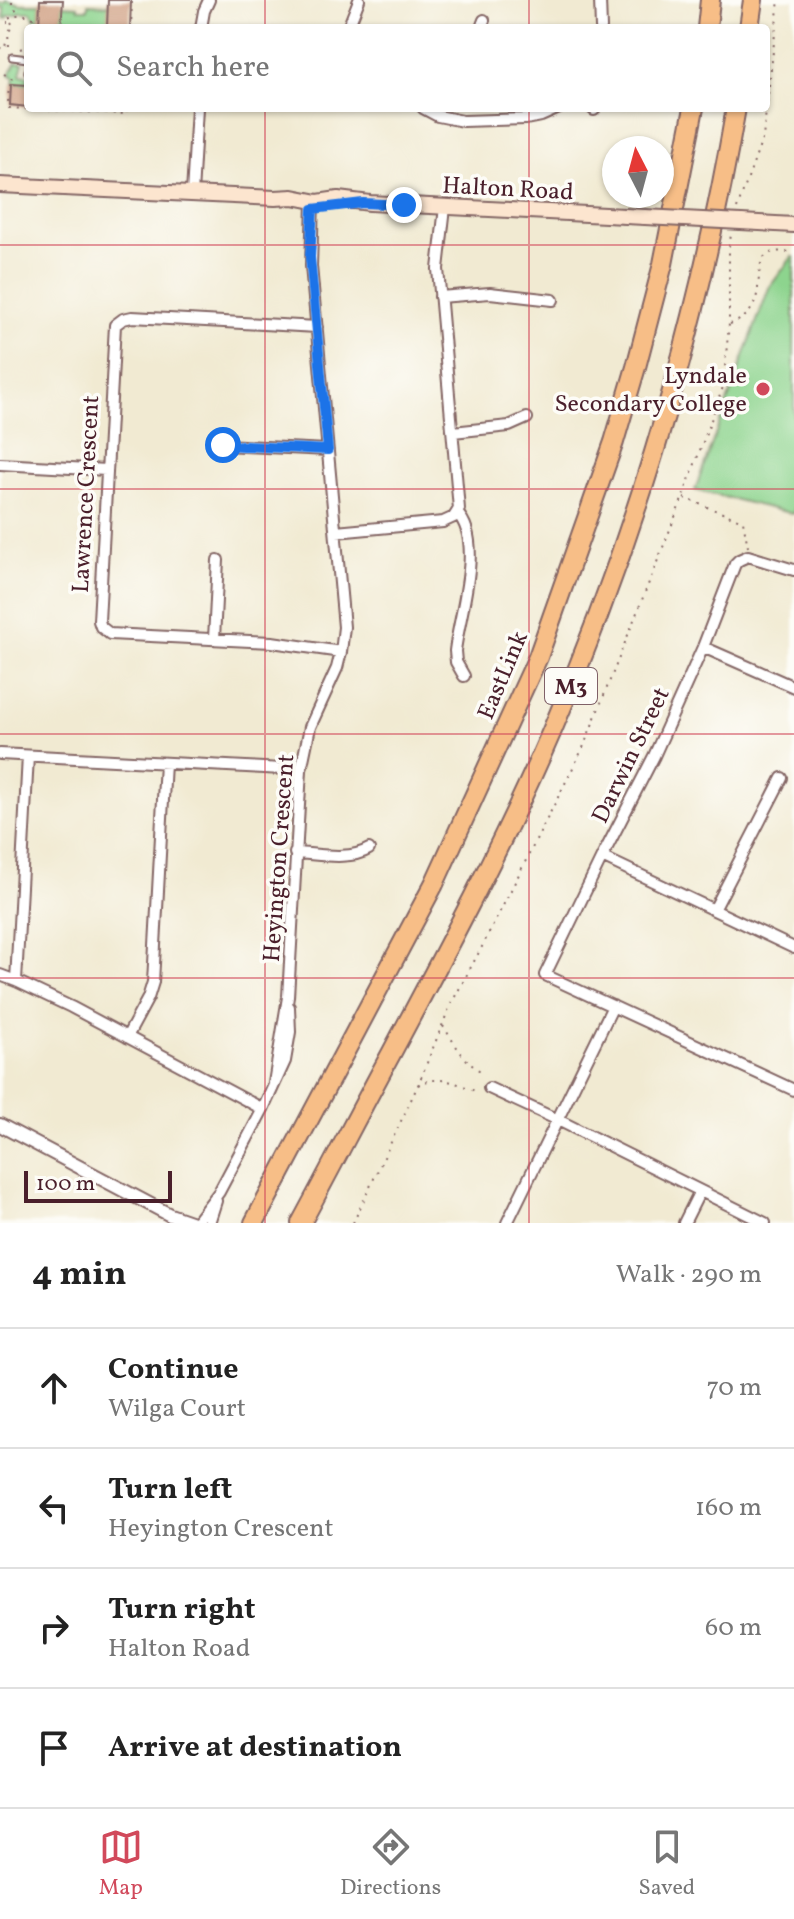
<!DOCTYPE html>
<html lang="en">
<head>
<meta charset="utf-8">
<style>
  :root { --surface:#fff; --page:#f6f6f6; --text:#222; --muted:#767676; --line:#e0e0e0; --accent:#d1495b }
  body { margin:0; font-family:Vollkorn,serif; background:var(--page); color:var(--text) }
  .compass { position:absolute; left:602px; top:136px; width:72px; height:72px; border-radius:50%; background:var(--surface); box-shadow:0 2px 6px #0004; rotate:354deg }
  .scale { position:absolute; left:24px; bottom:20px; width:148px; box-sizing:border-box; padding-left:8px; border:4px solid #4a1f2b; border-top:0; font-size:22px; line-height:28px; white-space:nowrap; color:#4a1f2b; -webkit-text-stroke:6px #fdfcf7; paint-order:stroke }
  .stop { position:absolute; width:24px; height:24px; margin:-18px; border:6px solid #1a73e8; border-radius:50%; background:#fff }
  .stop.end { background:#1a73e8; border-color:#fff; box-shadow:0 2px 8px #0008 }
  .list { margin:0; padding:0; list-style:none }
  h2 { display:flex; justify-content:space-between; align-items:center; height:104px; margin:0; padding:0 32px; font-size:34px }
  h2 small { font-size:26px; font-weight:400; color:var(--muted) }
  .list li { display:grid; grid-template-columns:52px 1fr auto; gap:24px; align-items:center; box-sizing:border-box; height:120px; padding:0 32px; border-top:2px solid var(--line) }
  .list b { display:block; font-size:30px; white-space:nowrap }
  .list p { margin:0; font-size:26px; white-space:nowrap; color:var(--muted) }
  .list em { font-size:26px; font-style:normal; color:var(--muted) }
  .icon { flex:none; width:44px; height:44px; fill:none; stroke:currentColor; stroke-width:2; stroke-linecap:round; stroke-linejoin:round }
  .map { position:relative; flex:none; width:794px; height:1223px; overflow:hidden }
  .search { position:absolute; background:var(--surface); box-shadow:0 2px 6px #0004; left:24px; right:24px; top:24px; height:88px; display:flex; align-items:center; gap:20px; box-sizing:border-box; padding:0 28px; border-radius:8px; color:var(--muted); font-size:30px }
  .sheet { height:584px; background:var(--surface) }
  nav { display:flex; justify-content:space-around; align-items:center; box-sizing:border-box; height:112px; border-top:2px solid var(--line); background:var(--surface); font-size:22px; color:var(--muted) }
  nav a { display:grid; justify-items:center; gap:4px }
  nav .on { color:var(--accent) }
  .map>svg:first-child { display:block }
  .green { fill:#8dd48e; stroke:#6c7a5c; stroke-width:2 }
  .building { fill:#d0a084 }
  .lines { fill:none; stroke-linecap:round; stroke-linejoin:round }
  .service-casing { stroke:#846665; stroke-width:9 }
  .minor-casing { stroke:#846665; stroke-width:14 }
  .tertiary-casing { stroke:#846665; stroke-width:16 }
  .secondary-casing { stroke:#846665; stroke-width:18 }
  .motorway-casing { stroke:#846665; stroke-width:22 }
  .path { stroke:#846665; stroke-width:2; stroke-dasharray:2 6; stroke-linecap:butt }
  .service { stroke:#fff; stroke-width:5 }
  .minor { stroke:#fff; stroke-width:10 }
  .tertiary { stroke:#fff; stroke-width:12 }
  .secondary { stroke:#fce5cf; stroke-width:14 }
  .motorway { stroke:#f7be87; stroke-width:18 }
  .secondary-bridge-casing { stroke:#846665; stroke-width:18; stroke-linecap:butt }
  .secondary-bridge { stroke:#fce5cf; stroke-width:14 }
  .route { stroke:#1a73e8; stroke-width:10 }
  .grid { fill:none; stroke:#d1495b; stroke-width:2; stroke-opacity:0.55 }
  .poi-dot { fill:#d1495b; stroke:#fdfcf7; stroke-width:3 }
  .labels { text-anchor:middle; stroke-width:7; stroke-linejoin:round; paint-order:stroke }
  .shield { fill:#fdfcf7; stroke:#806168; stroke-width:2 }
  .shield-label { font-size:22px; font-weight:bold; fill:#4a1f2b }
  .street-label { font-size:24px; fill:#4a1f2b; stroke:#fdfcf7 }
  .poi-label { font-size:24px; fill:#4a1f2b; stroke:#fdfcf7; text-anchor:end }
</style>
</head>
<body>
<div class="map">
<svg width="794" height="1223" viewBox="0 0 794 1223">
  <rect width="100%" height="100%" fill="#fdfcf7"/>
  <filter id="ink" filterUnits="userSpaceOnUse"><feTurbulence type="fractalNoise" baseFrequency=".0125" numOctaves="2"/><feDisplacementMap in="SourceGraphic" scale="16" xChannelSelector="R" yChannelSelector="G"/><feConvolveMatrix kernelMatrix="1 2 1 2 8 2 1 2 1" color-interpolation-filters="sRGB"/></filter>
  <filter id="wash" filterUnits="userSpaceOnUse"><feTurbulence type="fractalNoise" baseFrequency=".006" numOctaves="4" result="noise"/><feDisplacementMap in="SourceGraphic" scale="32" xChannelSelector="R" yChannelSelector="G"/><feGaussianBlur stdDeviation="1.8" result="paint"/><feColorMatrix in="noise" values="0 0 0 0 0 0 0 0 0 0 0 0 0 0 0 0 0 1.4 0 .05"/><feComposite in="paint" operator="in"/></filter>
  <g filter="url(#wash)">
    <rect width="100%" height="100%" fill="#f1ead2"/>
    <path class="green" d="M6,0L20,4H41L39,19L35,20L31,12H19L18,14L8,16L7,19L4,18V8H0V3H5Z
      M88,4L109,5L108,22L82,20L81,28L61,26L62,5L78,6V9H88Z
      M16,63H23L20,75L28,76V85L13,84L14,77L9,75Z
      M792,257H794V514L695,490L769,288Z"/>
    <g id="blocks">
      <path class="building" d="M40,0H63L61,28H39Z
        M108,0H131L130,28H107Z
        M11,84L28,85V107L10,105Z"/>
    </g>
  </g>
  <g filter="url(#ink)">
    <use href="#blocks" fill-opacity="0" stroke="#846665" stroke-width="2"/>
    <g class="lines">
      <defs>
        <path id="service" d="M12,57L28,59
          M28,73V71"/>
        <path id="minor" d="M600,0L601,28
          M201,28L204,11L209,0
          M348,28L359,0
          M481,28L484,20
          M423,108L438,116L463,121L526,119L541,116L559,108
          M592,108L594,110
          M192,194L197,108
          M440,297L490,293L553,300
          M317,327L132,317L123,319L115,325L99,621L101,627L110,634L272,642L341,652
          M453,432L509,426L527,418
          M223,445L328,450
          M0,464L106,470
          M457,513C485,541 459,615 455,651L456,662L464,676
          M336,532L443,522L454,517L459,509L438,269L445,207
          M794,570L748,556L739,560L735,564L703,647L654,756L602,857L545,975L794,1090
          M214,639L218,560
          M703,647L794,687
          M0,754L301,770
          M295,853C318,854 349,861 369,849
          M602,857L794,948
          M714,910L782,778
          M0,975L16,981L71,1007L263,1109
          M16,981L28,756
          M127,1037L148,998L153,982L165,763
          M274,1083L288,997L301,770L310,727L337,668L341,652L344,627L311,266L313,202
          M489,1088L558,1120L765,1223
          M197,1221L219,1192L263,1109L285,1061L290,1032L289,1007
          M209,1223L216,1201
          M507,1223L613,1006
          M684,1223L700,1191"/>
        <path id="tertiary" d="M0,1125L170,1215L193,1223"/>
        <path id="secondary" d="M0,185L275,198L293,197L318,202L338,199L370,203L645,217
          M741,222L794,225"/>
        <path id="motorway" d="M707,28L710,0
          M749,28L753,0
          M254,1223L434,884L538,657L614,442L636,367L663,264L694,108
          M301,1223C332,1166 361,1109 392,1052C448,947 504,842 551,733C637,533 699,323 736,108"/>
      </defs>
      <use href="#service" class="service-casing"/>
      <use href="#minor" class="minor-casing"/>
      <use href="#tertiary" class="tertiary-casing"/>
      <use href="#secondary" class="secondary-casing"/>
      <use href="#motorway" class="motorway-casing"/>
      <path class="path" d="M12,2V6L20,13
        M7,22H8
        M131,28L132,0
        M9,46L8,33L13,25L8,18C16,14 25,13 33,18L30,23L33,28
        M0,49L2,44L11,46
        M20,49L28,46
        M4,74L13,79C8,88 7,98 9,108L126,114L127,108
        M737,209L763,137L779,0
        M730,324C777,309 744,257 774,252C780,251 788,252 794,252
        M684,498L743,521L748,547
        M443,1026C454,1042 465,1064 484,1073
        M418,1085C437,1074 458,1083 477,1092
        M353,1223L418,1085L450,1006L484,943L583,748L683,497L723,387L729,324V246L731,235"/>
      <use href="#service" class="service"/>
      <use href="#minor" class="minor"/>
      <use href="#tertiary" class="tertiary"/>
      <use href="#secondary" class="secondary"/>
      <use href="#motorway" class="motorway"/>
      <defs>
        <path id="secondary-bridge" d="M645,217L741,222"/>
      </defs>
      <use href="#secondary-bridge" class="secondary-bridge-casing"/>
      <use href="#secondary-bridge" class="secondary-bridge"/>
    </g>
  </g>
  <g class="lines" filter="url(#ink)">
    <path class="route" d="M223,445L328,450L310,257L313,209L363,203L404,205"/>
  </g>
  <path class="grid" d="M265,0V28M529,0V28M265,108V1223M529,108V1223M0,245H794M0,489H794M0,734H794M0,978H794"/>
  <circle class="poi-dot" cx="763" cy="389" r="8"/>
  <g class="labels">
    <rect class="shield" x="545" y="668" width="52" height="36" rx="6"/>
    <g class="shield-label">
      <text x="571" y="694">M3</text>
    </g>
    <g class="street-label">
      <text transform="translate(508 188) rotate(3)" y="8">Halton Road</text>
      <text transform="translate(85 494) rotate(-87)" y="8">Lawrence Crescent</text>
      <text transform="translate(502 675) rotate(-67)" y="8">EastLink</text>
      <text transform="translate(630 755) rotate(-64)" y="8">Darwin Street</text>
      <text transform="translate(278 858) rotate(-86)" y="8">Heyington Crescent</text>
    </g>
    <g class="poi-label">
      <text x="747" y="383">Lyndale<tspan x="747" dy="28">Secondary College</tspan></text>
    </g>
  </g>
</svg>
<svg class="compass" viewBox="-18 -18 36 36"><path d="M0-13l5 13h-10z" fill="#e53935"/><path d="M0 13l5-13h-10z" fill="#767676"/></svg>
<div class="scale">100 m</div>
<div class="stop" style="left:223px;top:445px"></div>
<div class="stop end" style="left:404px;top:205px"></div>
<div class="search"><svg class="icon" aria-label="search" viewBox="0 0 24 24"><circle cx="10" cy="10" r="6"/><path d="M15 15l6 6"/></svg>Search here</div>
</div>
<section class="sheet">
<h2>4 min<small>Walk · 290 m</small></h2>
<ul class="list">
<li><svg class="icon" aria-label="ahead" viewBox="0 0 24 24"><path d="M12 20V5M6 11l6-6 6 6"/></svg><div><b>Continue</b><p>Wilga Court</p></div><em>70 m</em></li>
<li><svg class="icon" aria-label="left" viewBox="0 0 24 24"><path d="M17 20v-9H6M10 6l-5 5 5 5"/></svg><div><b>Turn left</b><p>Heyington Crescent</p></div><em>160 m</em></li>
<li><svg class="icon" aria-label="right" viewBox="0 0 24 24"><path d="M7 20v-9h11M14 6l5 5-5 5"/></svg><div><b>Turn right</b><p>Halton Road</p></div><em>60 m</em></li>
<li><svg class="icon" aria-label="arrive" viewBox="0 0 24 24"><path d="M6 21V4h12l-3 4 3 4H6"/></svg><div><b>Arrive at destination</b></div></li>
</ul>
</section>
<nav>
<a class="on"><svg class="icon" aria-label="map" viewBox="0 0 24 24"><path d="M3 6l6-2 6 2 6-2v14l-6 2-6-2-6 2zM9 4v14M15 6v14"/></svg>Map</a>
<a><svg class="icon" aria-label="directions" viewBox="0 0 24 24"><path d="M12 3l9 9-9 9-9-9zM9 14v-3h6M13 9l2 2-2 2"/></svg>Directions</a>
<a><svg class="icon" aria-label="saved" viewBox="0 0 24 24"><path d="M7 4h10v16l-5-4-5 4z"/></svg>Saved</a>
</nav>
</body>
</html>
